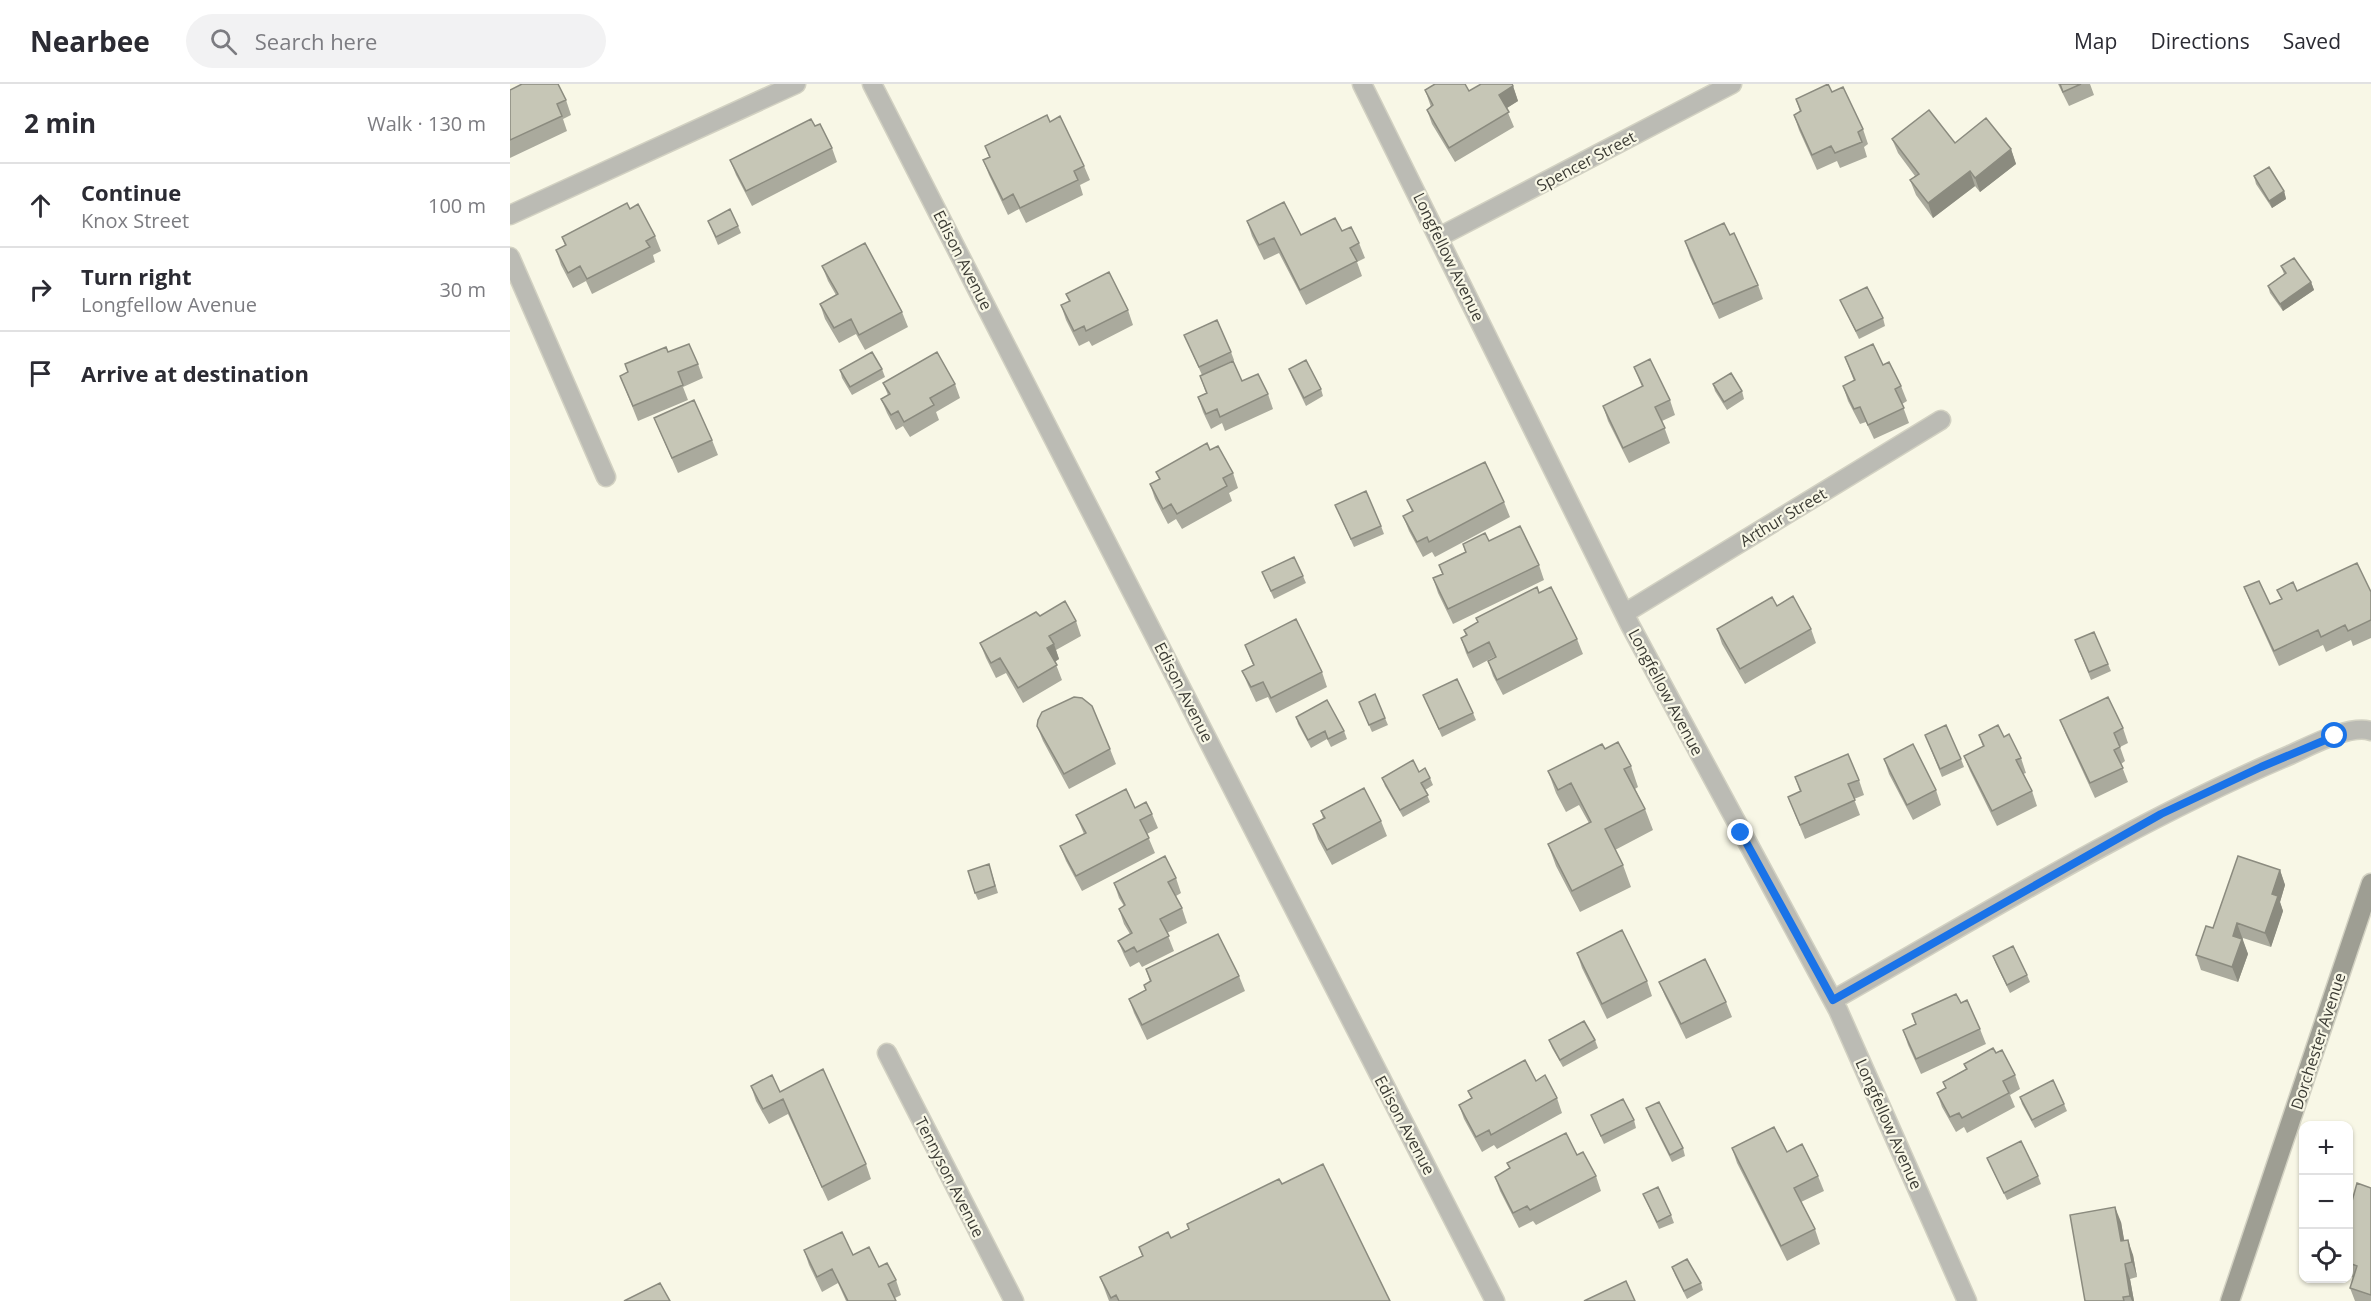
<!DOCTYPE html>
<html lang="en">
<head>
<meta charset="utf-8">
<style>
  :root { --surface:#fff; --page:#f2f2f3; --text:#2b2b33; --muted:#7c7c81; --line:#e1e1e2 }
  body { margin:0; font-family:"Open Sans",sans-serif; background:var(--page); color:var(--text) }
  .controls { position:absolute; right:18px; bottom:18px; display:grid; overflow:hidden; border-radius:12px; box-shadow:0 2px 4px #0004 }
  .controls button { width:54px; height:54px; display:grid; place-items:center; padding:0; border:0; border-bottom:2px solid var(--line); background:var(--surface); color:var(--text); font:30px sans-serif }
  .stop { position:absolute; width:18px; height:18px; margin:-14px; border:4px solid #1a73e8; border-radius:50%; background:#fff }
  .stop.end { background:#1a73e8; border-color:#fff; box-shadow:0 2px 6px #0008 }
  .list { margin:0; padding:0; list-style:none }
  h2 { display:flex; justify-content:space-between; align-items:center; height:78px; margin:0; padding:0 24px; font-size:26px }
  h2 small { font-size:20px; font-weight:400; color:var(--muted) }
  .list li { display:grid; grid-template-columns:39px 1fr auto; gap:18px; align-items:center; box-sizing:border-box; height:84px; padding:0 24px; border-top:2px solid var(--line) }
  .list b { display:block; font-size:22px; white-space:nowrap }
  .list p { margin:0; font-size:20px; white-space:nowrap; color:var(--muted) }
  .list em { font-size:20px; font-style:normal; color:var(--muted) }
  .icon { flex:none; width:33px; height:33px; fill:none; stroke:currentColor; stroke-width:2; stroke-linecap:round; stroke-linejoin:round }
  .map { position:relative; flex:none; width:1861px; height:1217px; overflow:hidden }
  header { display:flex; align-items:center; gap:36px; box-sizing:border-box; height:84px; padding:0 30px; background:var(--surface); border-bottom:2px solid var(--line) }
  header strong { font-size:28px }
  nav { display:flex; gap:33px; margin-inline-start:auto; font-size:21px }
  .search { width:420px; height:54px; background:var(--page); display:flex; align-items:center; gap:15px; box-sizing:border-box; padding:0 21px; border-radius:33px; color:var(--muted); font-size:22px }
  main { display:flex }
  aside { flex:1; background:var(--surface) }
  .map>svg:first-child { display:block }
  .lines { fill:none; stroke-linecap:round; stroke-linejoin:round }
  .street-casing { stroke:#d2d1c2; stroke-width:21 }
  .secondary-casing { stroke:#d2d1c2; stroke-width:21 }
  .street { stroke:#bbbbb4; stroke-width:18 }
  .secondary { stroke:#9e9e93; stroke-width:18 }
  .wall { fill:#aaaa9d }
  .shaded-wall { fill:#8b8b7f }
  .building { fill:#c6c6b6; stroke:#8b8b7f; stroke-width:1.5 }
  .route { stroke:#1a73e8; stroke-width:8 }
  .labels { text-anchor:middle; stroke-width:4.5; stroke-linejoin:round; paint-order:stroke }
  .street-label { font-size:16px; fill:#3b3b34; stroke:#f8f7e6 }
</style>
</head>
<body>
<header>
<strong>Nearbee</strong>
<div class="search"><svg class="icon" aria-label="search" viewBox="0 0 24 24"><circle cx="10" cy="10" r="6"/><path d="M15 15l6 6"/></svg>Search here</div>
<nav><a>Map</a><a>Directions</a><a>Saved</a></nav>
</header>
<main>
<aside>
<h2>2 min<small>Walk · 130 m</small></h2>
<ul class="list">
<li><svg class="icon" aria-label="ahead" viewBox="0 0 24 24"><path d="M12 20V5M6 11l6-6 6 6"/></svg><div><b>Continue</b><p>Knox Street</p></div><em>100 m</em></li>
<li><svg class="icon" aria-label="right" viewBox="0 0 24 24"><path d="M7 20v-9h11M14 6l5 5-5 5"/></svg><div><b>Turn right</b><p>Longfellow Avenue</p></div><em>30 m</em></li>
<li><svg class="icon" aria-label="arrive" viewBox="0 0 24 24"><path d="M6 21V4h12l-3 4 3 4H6"/></svg><div><b>Arrive at destination</b></div></li>
</ul>
</aside>
<div class="map">
<svg width="1861" height="1217" viewBox="0 0 1861 1217">
  <rect width="100%" height="100%" fill="#f8f7e6"/>
  <g class="lines">
    <defs>
      <path id="street" d="M362,0L985,1217
        M852,0L1120,541L1328,926L1457,1217
        M0,131L286,0
        M929,153L1222,0
        M0,173L96,393
        M1115,529L1431,336
        M1323,916C1473,831 1621,739 1780,671C1800,662 1840,640 1861,647
        M377,969L504,1217"/>
      <path id="secondary" d="M1720,1217L1861,799"/>
    </defs>
    <use href="#street" class="street-casing"/>
    <use href="#secondary" class="secondary-casing"/>
    <use href="#street" class="street"/>
    <use href="#secondary" class="secondary"/>
  </g>
  <path class="wall" d="M1548,0H1580L1584,11L1559,22Z
    M1003,2L1008,17L996,24L1004,43L945,78L922,40L917,26L921,23L915,6L959,7Z
    M0,6L56,16L61,31L53,35L57,47L0,74Z
    M1322,8L1353,45L1358,60L1354,63L1357,73L1330,84L1327,77L1307,86L1289,46L1284,31L1290,28L1286,15Z
    M540,38L574,82L580,96L570,101L573,111L516,139L509,125L498,131L479,91L473,76L479,73L475,62Z
    M305,42L322,64L327,78L242,122L226,91L220,76Z
    M1382,55L1445,59L1501,65L1506,80L1470,108L1465,102L1423,134L1406,111L1400,96L1405,92L1388,69Z
    M1744,92L1774,107L1776,115L1762,124L1746,100Z
    M120,125L145,152L151,167L143,171L145,178L82,210L76,197L63,204L51,181L46,166L55,162L52,153Z
    M198,137L228,142L231,149L208,161Z
    M737,137L791,151L832,147L849,159L855,174L847,178L852,192L796,221L769,169L754,176L742,152Z
    M1220,151L1248,201L1253,215L1209,235L1180,172L1175,157Z
    M312,182L392,228L398,243L355,266L346,250L329,259L315,235L310,220L326,211L318,197Z
    M1771,182L1801,198L1804,206L1773,227L1760,209L1758,202L1774,190Z
    M556,210L618,226L623,241L582,262L579,257L569,262L556,236L551,221L559,218Z
    M1330,216L1373,234L1375,242L1349,255Z
    M674,251L721,268L724,276L692,291Z
    M1335,273L1373,281L1391,302L1397,317L1392,320L1399,339L1364,355L1356,338L1350,340L1338,317L1333,302L1344,297Z
    M115,280H188L193,294L173,303L178,316L128,337L110,292L118,288Z
    M1124,283L1160,316L1165,331L1152,337L1160,359L1119,379L1098,337L1093,322L1132,303Z
    M372,285L375,293L342,311L332,294L330,286Z
    M779,285L811,305L813,312L796,322L782,293Z
    M690,292L732,297L758,310L763,325L715,347L712,339L701,345L693,328L688,313L696,309Z
    M373,299L445,300L450,314L426,328L429,336L400,353L393,342L386,346L377,329L371,315L378,311Z
    M1203,300L1232,307L1234,315L1217,326L1205,307Z
    M144,334L202,356L208,371L168,389L150,348Z
    M700,366L723,389L728,404L719,409L722,417L672,445L666,435L658,440L645,415L640,400L649,395L646,388Z
    M897,416L994,418L1000,433L925,473L922,468L913,473L899,447L893,432L902,428Z
    M825,421L871,442L874,450L844,463Z
    M979,457L1029,481L1034,496L943,540L928,509L923,494L932,490L929,481L955,468L953,460Z
    M752,488L793,492L796,499L764,515Z
    M1734,503L1760,520L1771,515L1767,506L1787,507L1861,508V554L1843,562L1841,556L1816,568L1813,561L1769,582L1740,518Z
    M1029,509L1067,555L1073,570L993,611L983,592L978,577L984,574V573L963,584L956,569L951,554L956,552L954,546Z
    M1267,522L1301,545L1306,559L1235,600L1212,560L1207,545Z
    M530,532L566,537L571,552L546,566L549,575L545,578L552,596L513,619L496,589L486,594L476,574L470,559Z
    M1565,556L1598,580L1601,587L1581,596Z
    M735,561L812,588L817,603L766,629L758,613L746,618L738,601L732,587L743,581Z
    M913,611L963,629L966,636L932,653Z
    M849,618L875,634L878,641L862,648Z
    M786,633L834,647L837,655L821,663L817,655L801,664L788,640Z
    M1550,636L1613,644L1618,659L1610,663L1615,677L1611,680L1618,698L1585,714L1556,651Z
    M527,642L600,665L606,680L559,705L533,657Z
    M1415,651L1451,675L1454,683L1432,693Z
    M1469,651L1494,653L1511,674L1516,689L1513,690L1522,707L1527,722L1487,742L1460,687L1454,672L1473,663Z
    M1095,665L1121,682L1128,703L1125,705L1135,725L1143,746L1105,766L1113,781L1121,803L1070,828L1046,782L1038,760L1079,739L1069,721L1056,728L1046,709L1038,687Z
    M1374,675L1426,706L1431,721L1403,736L1379,690Z
    M909,688L920,694L923,701L915,706L920,718L893,733L875,702L872,694Z
    M1285,693L1349,696L1354,711L1344,715L1350,731L1295,755L1278,713L1290,708Z
    M625,724L642,730L648,744L637,750L645,769L572,807L556,777L550,762L574,750L566,731Z
    M811,727L871,737L877,752L822,781L808,755L803,740L813,734Z
    M479,780L488,809L468,816L465,809Z
    M1770,786L1775,801L1770,818L1773,827L1761,863L1733,854L1732,855L1738,870L1728,898L1691,886L1686,871L1703,844Z
    M666,794L671,809L666,812L672,824L677,839L657,849L664,867L632,883L629,878L620,883L614,871L608,857L620,850L614,840L609,825L614,822L609,814L604,799Z
    M1067,869L1137,897L1142,912L1097,935L1072,884Z
    M1483,872L1517,891L1520,898L1500,909L1486,880Z
    M636,885L729,892L735,907L637,956L624,929L619,915L635,906L640,898Z
    M1149,898L1216,918L1222,933L1176,955L1155,912Z
    M1451,919L1470,945L1476,960L1411,990L1398,961L1393,946L1405,940L1402,930Z
    M1039,956H1085L1088,964L1053,983L1042,964Z
    M1486,969L1505,991L1510,1005L1500,1011L1505,1023L1457,1049L1454,1043L1446,1048L1432,1023L1427,1009L1436,1004L1433,998L1456,985L1454,980Z
    M1026,997L1047,1014L1052,1029L987,1065L984,1061L972,1068L954,1035L949,1021L961,1014L958,1007Z
    M241,1002L270,1008L356,1080L361,1095L318,1117L278,1030L259,1040L246,1017Z
    M1510,1013L1554,1020L1557,1027L1525,1044L1512,1020Z
    M1136,1024L1173,1064L1175,1072L1162,1078L1139,1032Z
    M1081,1031L1124,1036L1126,1044L1094,1060Z
    M1222,1064L1277,1068L1308,1092L1314,1107L1291,1118L1305,1145L1310,1160L1277,1177L1227,1079Z
    M1067,1071L1086,1092L1091,1107L1026,1141L1023,1137L1009,1144L990,1107L985,1093L1000,1085L997,1079Z
    M1477,1074L1528,1092L1531,1100L1497,1116Z
    M772,1100L880,1217H599L590,1193L632,1172L629,1163L661,1154Z
    M1861,1104V1217H1845L1840,1204L1844,1194L1839,1192V1128Z
    M1133,1110L1161,1131L1164,1139L1149,1145Z
    M1611,1138L1614,1157L1623,1171L1627,1193L1620,1195L1624,1217H1575Z
    M294,1166L343,1171L369,1183L386,1196L391,1211L385,1214L386,1217H336L328,1199L312,1208L299,1181Z
    M1162,1183L1191,1199L1193,1206L1177,1215L1165,1191Z"/>
  <path class="shaded-wall" d="M1003,2L1008,17L994,26L989,11Z
    M1501,65L1506,80L1470,108L1465,94Z
    M1460,87L1465,102L1423,134L1418,119Z
    M1774,107L1776,115L1762,124L1759,117Z
    M1801,198L1804,206L1773,227L1770,220Z
    M544,560L549,575L542,579L537,564Z
    M1770,786L1775,801L1770,818L1773,827L1761,863L1755,849L1762,810Z
    M1727,839L1738,870L1728,898L1722,883L1723,852Z
    M1605,1123L1611,1138L1617,1172L1611,1157Z
    M1618,1156L1623,1171L1627,1193L1622,1178Z
    M1615,1180L1620,1195L1624,1217H1622L1620,1212Z"/>
  <path class="building" d="M12,0H48L56,16L47,20L52,32L0,56V6Z
    M925,0H955L959,7L971,0H1002L1003,2L989,11L999,28L939,64L917,26L923,21L915,6Z
    M1318,0L1322,8L1333,3L1353,45L1348,48L1352,58L1325,69L1321,62L1302,71L1284,31L1291,27L1286,15Z
    M1550,0H1571L1553,8Z
    M1419,26L1445,59L1476,34L1501,65L1465,94L1460,87L1418,119L1400,96L1409,90L1382,55Z
    M537,31L540,38L550,32L574,82L564,87L568,96L510,124L503,110L493,116L473,76L480,73L475,62Z
    M301,35L305,42L310,40L322,64L236,107L220,76Z
    M1759,83L1774,107L1759,117L1744,92Z
    M774,118L791,151L825,134L832,147L841,143L849,159L840,164L847,177L790,206L764,154L749,161L737,137Z
    M117,119L120,125L128,120L145,152L136,157L140,163L77,195L70,182L58,189L46,166L56,161L52,153Z
    M220,125L228,142L206,153L198,137Z
    M1214,139L1220,151L1224,149L1248,201L1203,220L1175,157Z
    M355,159L392,228L349,251L341,235L324,244L310,220L328,210L312,182Z
    M1784,174L1801,198L1770,220L1758,202L1776,189L1771,182Z
    M599,188L618,226L576,247L574,242L564,247L551,221L560,217L556,210Z
    M1357,203L1373,234L1346,247L1330,216Z
    M707,236L721,268L689,283L674,251Z
    M179,260L188,280L168,288L173,301L123,322L110,292L118,288L115,280L156,263L158,268Z
    M1363,260L1373,281L1379,278L1391,302L1385,305L1394,324L1358,341L1350,323L1344,325L1333,302L1345,296L1335,273Z
    M362,268L372,285L340,303L330,286Z
    M427,268L445,300L420,314L424,321L394,338L388,327L381,331L371,315L380,310L373,299Z
    M1140,275L1160,316L1145,323L1155,344L1113,364L1093,322L1133,302L1124,283Z
    M796,276L811,305L794,314L779,285Z
    M723,277L732,297L748,290L758,310L710,333L707,325L696,330L688,313L697,309L690,292Z
    M1221,289L1232,307L1214,318L1203,300Z
    M184,316L202,356L162,374L144,334Z
    M697,359L700,366L708,362L723,389L713,394L717,402L667,430L661,420L653,425L640,400L650,395L646,388Z
    M975,378L994,418L919,458L917,453L907,458L893,432L903,427L897,416Z
    M856,407L871,442L841,455L825,421Z
    M1010,442L1029,481L938,525L923,494L933,490L929,481L956,468L953,460L975,449L979,457Z
    M784,473L793,492L761,507L752,488Z
    M1847,479L1861,508V536L1838,547L1835,541L1811,553L1808,546L1764,567L1734,503L1749,497L1760,520L1772,515L1767,506L1783,498L1787,507Z
    M1027,503L1029,509L1041,503L1067,555L987,596L978,577L986,573L979,558L958,569L951,554L957,551L954,546L968,538L966,534Z
    M1283,512L1301,545L1230,585L1207,545L1262,513L1267,522Z
    M555,517L566,537L539,552L544,560L537,564L547,581L508,604L490,574L481,579L470,559L526,528L530,532Z
    M786,535L812,588L761,614L753,598L741,603L732,587L744,581L735,561Z
    M1584,548L1598,580L1579,588L1565,556Z
    M947,595L963,629L929,645L913,611Z
    M865,610L875,634L859,641L849,618Z
    M564,613L572,614L582,622L600,665L554,690L527,642L528,636L532,628Z
    M1598,613L1613,644L1604,649L1610,663L1604,666L1613,684L1580,699L1550,636Z
    M817,616L834,647L818,655L815,647L798,656L786,633Z
    M1436,641L1451,675L1430,685L1415,651Z
    M1488,641L1494,653L1499,650L1511,674L1506,676L1522,707L1482,727L1454,672L1474,662L1469,651Z
    M1108,658L1121,682L1114,685L1135,725L1095,745L1113,781L1062,807L1038,760L1081,738L1061,699L1048,706L1038,687L1092,660L1095,665Z
    M1403,660L1426,706L1397,721L1374,675Z
    M1338,670L1349,696L1338,700L1345,716L1290,741L1278,713L1291,707L1285,693Z
    M903,676L909,688L915,684L920,694L911,699L918,711L890,726L872,694Z
    M854,704L871,737L817,766L803,740L815,734L811,727Z
    M616,705L625,724L636,718L642,730L630,736L639,754L566,792L550,762L576,749L566,731Z
    M655,772L666,794L658,798L672,824L650,835L659,852L627,868L624,863L615,868L608,857L622,849L609,825L615,821L604,799Z
    M1728,772L1770,786L1762,810L1768,812L1755,849L1727,839L1723,852L1732,855L1722,883L1686,871L1696,842L1703,844Z
    M479,780L485,802L465,809L458,787Z
    M1112,846L1137,897L1092,920L1067,869Z
    M708,850L729,892L632,941L619,915L636,906L634,901L641,897L636,885Z
    M1503,862L1517,891L1497,901L1483,872Z
    M1195,875L1216,918L1171,940L1149,898Z
    M1446,910L1451,919L1457,916L1470,945L1406,975L1393,946L1406,940L1402,930Z
    M1074,937L1085,956L1050,976L1039,956Z
    M1483,964L1486,969L1492,966L1505,991L1493,997L1499,1009L1452,1034L1449,1029L1440,1033L1427,1009L1436,1004L1433,998L1457,985L1454,980Z
    M1015,976L1026,997L1035,991L1047,1014L981,1051L979,1046L966,1053L949,1021L962,1014L958,1007Z
    M313,985L356,1080L312,1103L273,1015L253,1025L241,1002L262,991L270,1008Z
    M1543,996L1554,1020L1522,1036L1510,1013Z
    M1113,1015L1124,1036L1091,1052L1081,1031Z
    M1149,1018L1173,1064L1160,1071L1136,1024Z
    M1264,1043L1277,1068L1292,1060L1308,1092L1284,1104L1305,1145L1271,1162L1222,1064Z
    M1056,1049L1067,1071L1073,1068L1086,1092L1020,1126L1017,1122L1003,1129L985,1093L1000,1084L997,1079Z
    M1511,1057L1528,1092L1494,1109L1477,1074Z
    M813,1080L880,1217H609L606,1211L601,1214L590,1193L633,1172L629,1163L658,1148L661,1154L679,1145L677,1140L769,1095L772,1100Z
    M1847,1099L1861,1104V1211L1840,1204L1847,1182L1839,1179V1128Z
    M1148,1103L1161,1131L1147,1138L1133,1110Z
    M1605,1123L1611,1157L1618,1156L1622,1178L1615,1180L1620,1212L1613,1213L1614,1217H1575L1560,1131Z
    M332,1148L343,1171L359,1163L369,1183L377,1179L386,1196L378,1200L386,1217H338L322,1185L307,1193L294,1166Z
    M1177,1175L1191,1199L1174,1207L1162,1183Z
    M1116,1197L1125,1217H1074Z
    M150,1199L160,1217H114Z"/>
  <g class="lines">
    <path class="route" d="M1231,749L1323,916L1651,730L1751,683L1825,652"/>
  </g>
  <g class="labels">
    <g class="street-label">
      <text transform="translate(1076 77) rotate(-28)" y="6">Spencer Street</text>
      <text transform="translate(939 173) rotate(64)" y="6">Longfellow Avenue</text>
      <text transform="translate(453 176) rotate(63)" y="6">Edison Avenue</text>
      <text transform="translate(1273 433) rotate(-31)" y="6">Arthur Street</text>
      <text transform="translate(674 608) rotate(63)" y="6">Edison Avenue</text>
      <text transform="translate(1156 608) rotate(62)" y="6">Longfellow Avenue</text>
      <text transform="translate(1808 957) rotate(-72)" y="6">Dorchester Avenue</text>
      <text transform="translate(1379 1040) rotate(66)" y="6">Longfellow Avenue</text>
      <text transform="translate(895 1041) rotate(62)" y="6">Edison Avenue</text>
      <text transform="translate(440 1093) rotate(63)" y="6">Tennyson Avenue</text>
    </g>
  </g>
</svg>
<div class="controls">
<button>+</button>
<button>−</button>
<button><svg class="icon" aria-label="locate" viewBox="0 0 24 24"><circle cx="12" cy="12" r="6"/><path d="M12 2v4M12 18v4M2 12h4M18 12h4"/></svg></button>
</div>
<div class="stop" style="left:1825px;top:652px"></div>
<div class="stop end" style="left:1231px;top:749px"></div>
</div>
</main>
</body>
</html>
